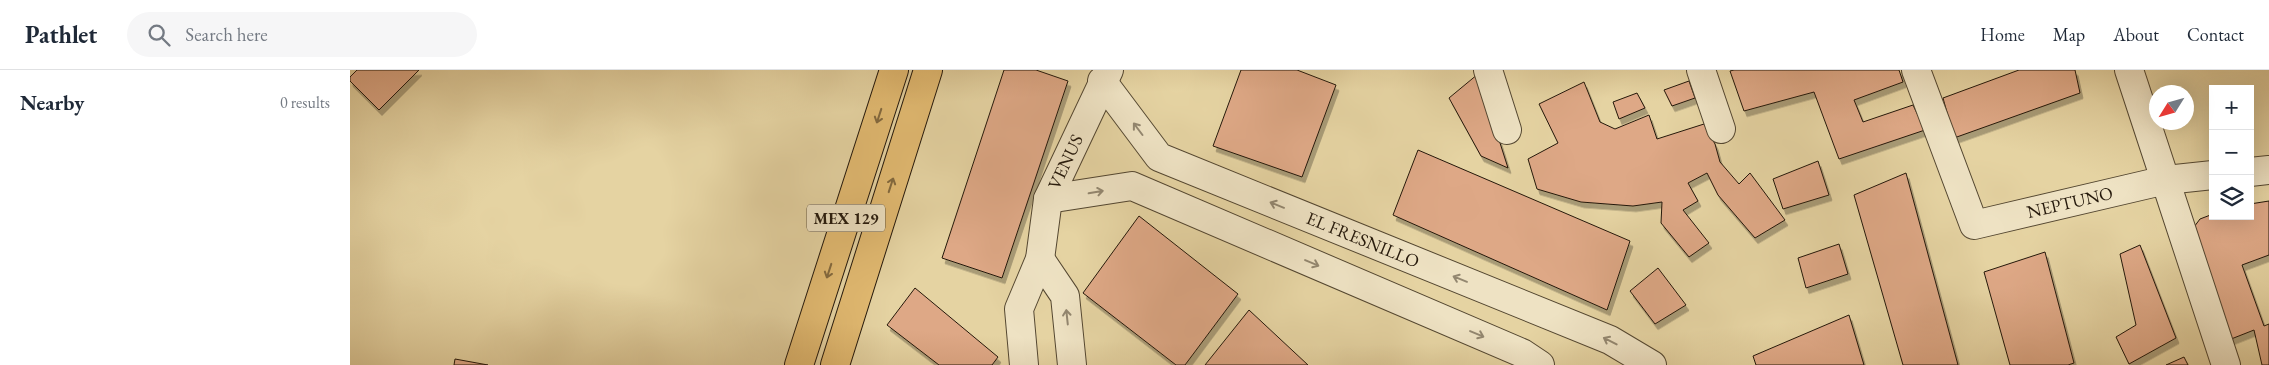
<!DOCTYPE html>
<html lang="en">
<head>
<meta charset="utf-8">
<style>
  :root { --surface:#fff; --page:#f6f6f7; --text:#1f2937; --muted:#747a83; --line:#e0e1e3 }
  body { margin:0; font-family:"EB Garamond",serif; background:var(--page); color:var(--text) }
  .controls { position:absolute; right:15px; top:15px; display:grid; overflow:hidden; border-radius:0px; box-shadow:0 5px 20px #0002 }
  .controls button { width:45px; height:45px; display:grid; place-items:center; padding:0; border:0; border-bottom:1px solid var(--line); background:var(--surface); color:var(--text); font:25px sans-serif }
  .compass { position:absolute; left:1799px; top:15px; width:45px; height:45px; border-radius:50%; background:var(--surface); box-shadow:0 5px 20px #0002; rotate:233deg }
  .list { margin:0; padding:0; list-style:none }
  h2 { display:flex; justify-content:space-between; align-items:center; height:65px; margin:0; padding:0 20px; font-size:21px }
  h2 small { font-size:16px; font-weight:400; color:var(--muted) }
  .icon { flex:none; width:28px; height:28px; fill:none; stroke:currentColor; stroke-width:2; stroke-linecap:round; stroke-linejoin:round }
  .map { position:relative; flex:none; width:1919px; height:295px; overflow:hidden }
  header { display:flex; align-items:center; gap:30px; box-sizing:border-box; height:70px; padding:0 25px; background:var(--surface); border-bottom:1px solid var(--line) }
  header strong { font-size:24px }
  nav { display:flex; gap:28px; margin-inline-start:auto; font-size:18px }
  .search { width:350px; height:45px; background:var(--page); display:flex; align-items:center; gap:12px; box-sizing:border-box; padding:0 18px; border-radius:28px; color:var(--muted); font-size:19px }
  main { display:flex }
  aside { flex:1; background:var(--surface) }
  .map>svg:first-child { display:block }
  .building { fill:#dea886; stroke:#24180b; filter:url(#shadow) }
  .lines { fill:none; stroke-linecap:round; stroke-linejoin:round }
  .minor-casing { stroke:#544731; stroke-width:30 }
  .major-casing { stroke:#24180b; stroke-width:30 }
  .minor { stroke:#eee2c3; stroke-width:28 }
  .major { stroke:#e2ba71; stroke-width:28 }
  .oneway { stroke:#83693e }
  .oneway2 { stroke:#938770 }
  .labels { text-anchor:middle; stroke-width:4.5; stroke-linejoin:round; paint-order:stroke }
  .shield { fill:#eee2c3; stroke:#615542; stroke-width:1 }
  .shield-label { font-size:16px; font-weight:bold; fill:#24180b }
  .street-label { font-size:18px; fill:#24180b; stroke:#eee2c3 }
</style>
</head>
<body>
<header>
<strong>Pathlet</strong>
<div class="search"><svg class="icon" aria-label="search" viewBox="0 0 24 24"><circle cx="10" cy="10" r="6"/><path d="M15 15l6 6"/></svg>Search here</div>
<nav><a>Home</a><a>Map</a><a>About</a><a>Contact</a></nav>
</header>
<main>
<aside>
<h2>Nearby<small>0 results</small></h2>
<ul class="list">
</ul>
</aside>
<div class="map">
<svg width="1919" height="295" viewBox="0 0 1919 295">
  <defs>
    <filter id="shadow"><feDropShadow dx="3" dy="5.5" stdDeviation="0" flood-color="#0004"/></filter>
  </defs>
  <rect width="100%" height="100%" fill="#e5d3a2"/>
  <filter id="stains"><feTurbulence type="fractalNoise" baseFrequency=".004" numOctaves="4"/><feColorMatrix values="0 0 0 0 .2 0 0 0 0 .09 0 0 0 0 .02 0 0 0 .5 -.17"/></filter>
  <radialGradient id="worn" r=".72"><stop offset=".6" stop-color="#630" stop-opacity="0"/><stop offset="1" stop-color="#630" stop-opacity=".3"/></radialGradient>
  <path class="building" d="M7,0H69L29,40L0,11V7Z
    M654,0H686L718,11L652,208L592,188Z
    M891,0H947L986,15L952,107L863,76Z
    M1384,0H1549L1553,12L1504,30L1513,52L1563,35L1575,60L1489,89L1464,22L1394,41L1380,1Z
    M1669,0H1725L1730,23L1604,68L1593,28Z
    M1128,4L1158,98L1131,86L1099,28Z
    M1339,11L1345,28L1322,36L1314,20Z
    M1234,12L1250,52L1265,59L1299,45L1307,69L1354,54L1365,74L1370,92L1389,114L1400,103L1435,150L1405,168L1368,125L1357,103L1338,113L1348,131L1333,140L1359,173L1339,187L1311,153L1312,132L1283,136L1231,132L1187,119L1178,89L1208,73L1189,34Z
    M1287,23L1295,38L1269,49L1263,32Z
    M1068,80L1280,171L1257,240L1043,145Z
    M1468,91L1479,125L1433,139L1423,109Z
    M1556,103L1608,295H1553L1504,125Z
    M1919,131V185L1892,195L1914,256L1919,254V295H1912L1904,260L1871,273L1841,161L1850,149L1863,144V146H1900V134Z
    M789,146L888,224L835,295H826L733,223Z
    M1489,174L1498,204L1456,218L1448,188Z
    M1790,175L1826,268L1779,294L1766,267L1786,255L1770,184Z
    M1695,182L1724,293L1718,295H1660L1634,202Z
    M1308,198L1336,235L1305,254L1280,221Z
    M565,218L648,287L642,295H589L537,255Z
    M899,240L958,295H855Z
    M1499,245L1514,295H1406L1403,286Z
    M1834,287L1838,295H1816Z
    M105,289L138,295H104Z"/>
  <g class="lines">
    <defs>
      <g id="minor">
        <path d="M1138,0L1157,60"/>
        <path d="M1351,0L1371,59"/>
        <path id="s1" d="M1566,0L1624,155L1816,110L1863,105"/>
        <path d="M1779,0L1876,295"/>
        <path id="s2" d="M752,11L809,87L1260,270L1302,295"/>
        <path d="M1900,102L1919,100"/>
        <path d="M698,129L782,116L1172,283L1190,295"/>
        <path d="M690,189L715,226L722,295"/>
        <path id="s3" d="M674,295L669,239L690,189L698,129L759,0"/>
      </g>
      <path id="major" d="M449,295L544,0
        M485,295L578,0"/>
    </defs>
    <use href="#minor" class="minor-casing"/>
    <use href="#major" class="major-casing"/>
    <use href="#minor" class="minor"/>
    <use href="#major" class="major"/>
  </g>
  <defs><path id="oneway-shaft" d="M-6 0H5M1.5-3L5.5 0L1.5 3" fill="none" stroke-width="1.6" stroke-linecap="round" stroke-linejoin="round" transform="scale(1.25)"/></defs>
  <g class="oneway">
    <use href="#oneway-shaft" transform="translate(529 46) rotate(108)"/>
    <use href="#oneway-shaft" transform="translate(541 115) rotate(-72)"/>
    <use href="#oneway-shaft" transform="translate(479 201) rotate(108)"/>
  </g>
  <g class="oneway2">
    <use href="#oneway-shaft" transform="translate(788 59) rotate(-127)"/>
    <use href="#oneway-shaft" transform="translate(746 122) rotate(-10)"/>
    <use href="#oneway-shaft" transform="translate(927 135) rotate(-158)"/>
    <use href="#oneway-shaft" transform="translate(962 193) rotate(23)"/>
    <use href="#oneway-shaft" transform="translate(1110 209) rotate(-158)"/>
    <use href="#oneway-shaft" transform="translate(717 247) rotate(-96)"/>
    <use href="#oneway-shaft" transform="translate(1127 264) rotate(23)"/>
    <use href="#oneway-shaft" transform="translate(1260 271) rotate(-153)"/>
  </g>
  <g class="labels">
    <rect class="shield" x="457" y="134.5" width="78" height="27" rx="4"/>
    <g class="shield-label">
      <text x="496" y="154">MEX 129</text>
    </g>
    <g class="street-label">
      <text dy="6" stroke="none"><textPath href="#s3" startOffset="212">VENUS</textPath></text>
      <text dy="6" stroke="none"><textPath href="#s1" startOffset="264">NEPTUNO</textPath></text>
      <text dy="6" stroke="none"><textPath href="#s2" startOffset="315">EL FRESNILLO</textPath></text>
    </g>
  </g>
  <rect width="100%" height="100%" filter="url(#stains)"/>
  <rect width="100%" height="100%" fill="url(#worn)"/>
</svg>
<div class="controls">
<button>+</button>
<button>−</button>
<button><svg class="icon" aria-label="layers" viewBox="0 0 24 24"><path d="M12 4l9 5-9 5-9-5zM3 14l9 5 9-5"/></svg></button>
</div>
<svg class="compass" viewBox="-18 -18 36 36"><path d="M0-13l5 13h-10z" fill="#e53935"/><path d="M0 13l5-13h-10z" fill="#747a83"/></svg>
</div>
</main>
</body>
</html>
